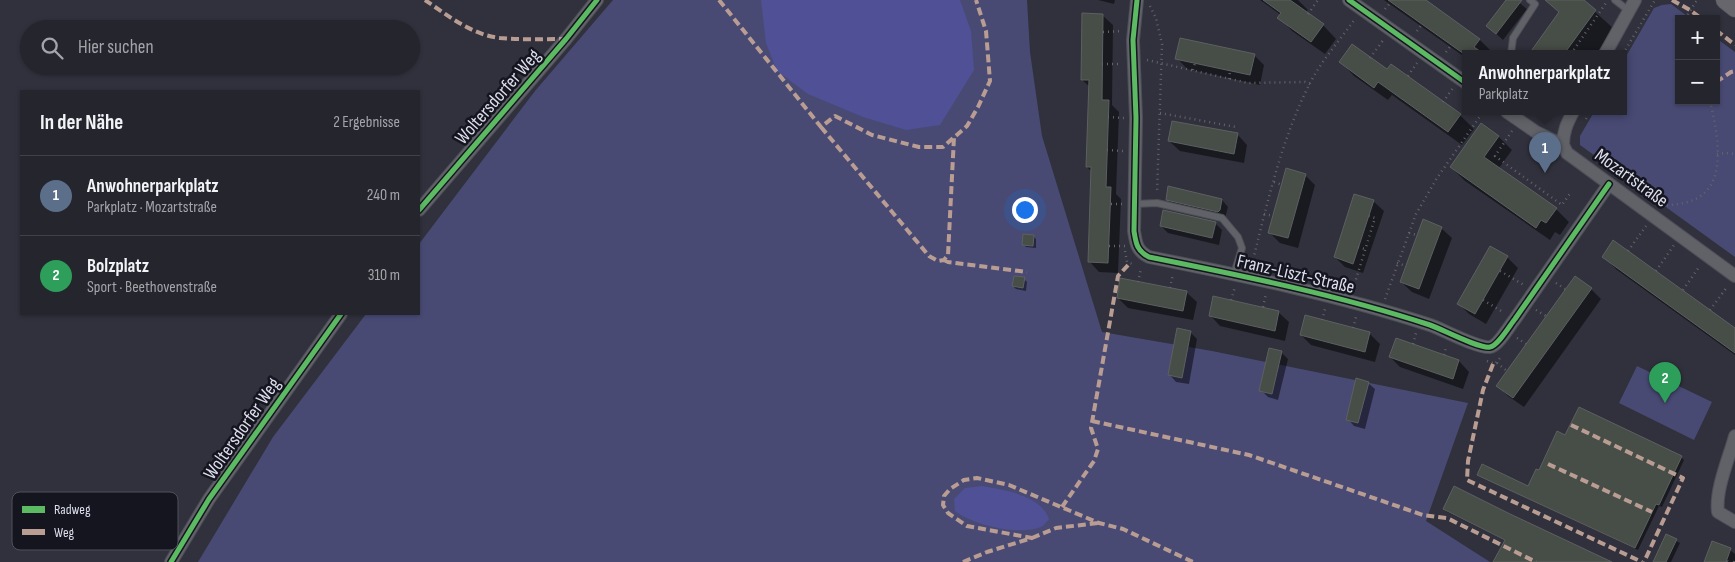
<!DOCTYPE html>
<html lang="de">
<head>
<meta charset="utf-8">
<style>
  :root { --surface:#24252d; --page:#2c2d35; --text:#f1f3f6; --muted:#a3a5aa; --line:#414249; --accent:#a0a1ae }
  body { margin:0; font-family:"Sofia Sans Condensed",sans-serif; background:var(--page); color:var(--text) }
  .controls { position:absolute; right:15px; top:15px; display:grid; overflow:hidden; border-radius:0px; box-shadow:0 1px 4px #0004 }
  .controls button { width:45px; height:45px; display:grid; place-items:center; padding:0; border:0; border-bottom:1px solid var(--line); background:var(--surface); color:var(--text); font:25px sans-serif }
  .you { position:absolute; left:1024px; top:209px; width:18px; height:18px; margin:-12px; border:4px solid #fff; border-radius:50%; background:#1a73e8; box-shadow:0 0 0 8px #1a73e833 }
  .badge { display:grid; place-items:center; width:32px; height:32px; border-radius:50%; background:var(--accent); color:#fff; font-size:16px; font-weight:700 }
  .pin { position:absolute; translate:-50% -41px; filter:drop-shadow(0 1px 2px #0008) }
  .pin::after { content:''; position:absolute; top:26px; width:18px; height:15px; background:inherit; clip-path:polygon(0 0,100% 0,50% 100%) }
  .popup { position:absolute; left:1462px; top:50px; width:165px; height:65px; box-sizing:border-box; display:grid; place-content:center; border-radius:0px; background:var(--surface); filter:drop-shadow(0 1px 4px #0005); font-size:16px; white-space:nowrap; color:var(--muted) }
  .popup b { font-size:19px; color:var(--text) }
  .popup::after { content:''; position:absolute; left:50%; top:100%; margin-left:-10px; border:10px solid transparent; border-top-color:var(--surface) }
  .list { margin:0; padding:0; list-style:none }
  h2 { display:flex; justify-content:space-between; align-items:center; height:65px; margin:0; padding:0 20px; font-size:21px }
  h2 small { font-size:16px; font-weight:400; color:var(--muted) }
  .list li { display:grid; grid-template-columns:32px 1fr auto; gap:15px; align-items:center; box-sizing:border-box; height:80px; padding:0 20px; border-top:1px solid var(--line) }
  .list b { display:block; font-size:19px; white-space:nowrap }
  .list p { margin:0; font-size:16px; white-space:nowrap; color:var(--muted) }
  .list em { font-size:16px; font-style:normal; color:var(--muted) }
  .icon { flex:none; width:28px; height:28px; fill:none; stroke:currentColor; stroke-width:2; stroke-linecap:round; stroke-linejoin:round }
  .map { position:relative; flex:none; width:1735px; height:562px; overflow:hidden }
  .search { position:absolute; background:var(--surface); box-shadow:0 1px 4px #0004; left:20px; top:20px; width:400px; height:55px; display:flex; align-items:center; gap:12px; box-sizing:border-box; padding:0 18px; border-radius:28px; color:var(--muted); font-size:19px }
  .panel { position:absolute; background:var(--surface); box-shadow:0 1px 4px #0004; left:20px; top:90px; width:400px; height:225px; border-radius:0px }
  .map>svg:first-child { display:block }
  .green { fill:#484a74 }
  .water { fill:#4f5096 }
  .shadow { fill:#0007 }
  .building { fill:#474d47; stroke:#5d6060 }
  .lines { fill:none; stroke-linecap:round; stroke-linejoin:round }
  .lane-casing { stroke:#4c4e57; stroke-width:8 }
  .street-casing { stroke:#4c4e57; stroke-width:14 }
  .secondary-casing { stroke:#4c4e57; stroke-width:19 }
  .path { stroke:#63636a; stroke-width:2.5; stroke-dasharray:1 4; stroke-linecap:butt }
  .lane { stroke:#616268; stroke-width:6 }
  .street { stroke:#616268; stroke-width:12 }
  .secondary { stroke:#66666c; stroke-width:18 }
  .quiet { stroke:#b99d93; stroke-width:4; stroke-dasharray:8 4; stroke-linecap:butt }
  .cycleway-casing { stroke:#14151f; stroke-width:8 }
  .cycleway { stroke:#5cba63; stroke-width:5 }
  .labels { text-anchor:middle; stroke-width:5; stroke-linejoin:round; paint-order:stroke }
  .street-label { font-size:19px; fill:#dcdeec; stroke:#14151f }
  .key { fill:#14151f; stroke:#50515c; stroke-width:1 }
  .key-label { font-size:14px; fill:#dcdeec }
</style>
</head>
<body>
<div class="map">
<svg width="1735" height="562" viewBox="0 0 1735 562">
  <rect width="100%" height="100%" fill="#30313c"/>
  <path class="green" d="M613,0H1027L1030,52L1042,136L1102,332L1212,351L1468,403L1426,521L1490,562H198L273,437L366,314H419V244L535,91Z
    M1671,4L1691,19H1679V101H1716V38L1735,52V257L1580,145V136L1594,112H1624V60L1654,8L1662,5Z
    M1637,366L1712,402L1694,440L1619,403Z"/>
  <path class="water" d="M761,0H960L971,31L974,70L940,125L906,130L863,117L808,94L777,71L766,43Z
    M982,486C1004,490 1041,495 1049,519C1046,522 1044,526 1041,527C1018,536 973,525 955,511L954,499L965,488Z"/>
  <path class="shadow" d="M1098,0H1115L1114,4Z
    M1260,0H1298L1308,10L1305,13L1323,25L1336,39L1325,54L1292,31L1279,17L1281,15Z
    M1384,0H1424L1480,40L1492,52L1491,54H1466V58Z
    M1507,0H1516L1527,9L1503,40L1488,26Z
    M1549,0H1582L1614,29L1596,54H1531L1560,13L1548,1Z
    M1102,15L1113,25L1112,105L1119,112L1116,194L1121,199L1118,273L1099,272L1089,261L1092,172L1087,167L1090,87L1082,80Z
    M1254,55L1264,65L1260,85L1187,69L1177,58Z
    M1341,62L1387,71L1391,65L1460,115L1474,129L1462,145L1392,95L1388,100L1354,76Z
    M1539,112H1555L1550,120Z
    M1237,134L1247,145L1244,163L1180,151L1169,141Z
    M1498,136L1512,150L1499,168L1556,209L1569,222L1560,235L1555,232L1550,240L1465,181L1451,167Z
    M1305,175L1315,185L1298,248L1280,243L1269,232Z
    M1167,199L1222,200L1228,207L1225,218L1174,206Z
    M1373,201L1384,211L1363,273L1345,267L1335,257Z
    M1215,223L1222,230L1219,245L1168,233L1161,226Z
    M1441,228L1452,238L1429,299L1412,292L1401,282Z
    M1033,236L1036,239V248L1026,247L1023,244Z
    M1491,248L1507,257L1518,268L1486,324L1469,314L1459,304Z
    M1603,256L1735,329V355L1617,270Z
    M1024,279L1027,282L1026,291L1016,289L1013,286Z
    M1591,289L1601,299L1524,407L1508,396L1498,386Z
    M1186,292L1197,302L1193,320L1128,308L1118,298Z
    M1278,312L1289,322L1285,341L1220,326L1210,315Z
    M1306,317L1370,334L1380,344L1375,362L1311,345L1301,335Z
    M1190,332L1197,339L1189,384L1176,382L1170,375Z
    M1396,339L1459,361L1469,372L1463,389L1400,367L1390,357Z
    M1281,352L1288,359L1278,400L1268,397L1261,390Z
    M1368,383L1375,389L1365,429L1354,426L1348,419Z
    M1566,436L1681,457L1684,460L1662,507L1659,506L1638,550L1482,477L1479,474L1529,487Z
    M1444,509L1610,562H1495L1506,541L1447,512Z
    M1667,536L1680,543L1671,562H1654Z
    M1713,543L1730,550L1735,554V562H1706Z"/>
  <path class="building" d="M1263,0H1290L1324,24L1311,42L1277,18L1281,13Z
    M1388,0H1426L1480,39L1474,47L1484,54H1464Z
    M1506,0H1522L1496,34L1486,26Z
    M1545,0H1584L1596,10L1564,54H1529L1559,12Z
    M1082,13L1103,14L1102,100H1109L1106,187H1111L1108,263L1088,262L1091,167H1086L1089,80H1081Z
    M1180,38L1255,54L1250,75L1175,59Z
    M1352,44L1387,69L1391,64L1461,114L1448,132L1378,82L1374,88L1339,62Z
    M1172,121L1238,133L1234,154L1168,141Z
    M1481,123L1499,136L1484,157L1557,208L1546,223L1541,220L1536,228L1450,167Z
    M1286,168L1306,174L1288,238L1268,233Z
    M1168,186L1222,199L1220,210L1218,212L1166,200Z
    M1354,194L1374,200L1353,264L1334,257Z
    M1163,210L1216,222L1212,238L1160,226Z
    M1423,219L1442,227L1419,289L1400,282Z
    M1023,234L1034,235L1033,246L1022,245Z
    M1613,240L1735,328V353L1602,257Z
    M1490,246L1508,256L1475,314L1457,304Z
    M1014,276L1025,277L1023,288L1012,286Z
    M1575,276L1592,288L1513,398L1496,386Z
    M1120,278L1187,291L1183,311L1117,298Z
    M1213,296L1279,311L1275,331L1209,316Z
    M1305,315L1370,332L1365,352L1300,335Z
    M1177,328L1191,331L1182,378L1168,375Z
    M1396,338L1459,360L1453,379L1389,357Z
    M1269,348L1282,351L1272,394L1259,391Z
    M1356,378L1369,382L1358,423L1346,420Z
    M1579,407L1682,456L1659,505L1656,504L1635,548L1477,475L1482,464L1528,486L1536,469L1539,470L1557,431L1565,435Z
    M1454,486L1508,513L1612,562H1493L1505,540L1443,509Z
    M1666,534L1677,539L1666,562H1653Z
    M1712,541L1731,548L1726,562H1704Z"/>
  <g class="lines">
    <defs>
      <path id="lane" d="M1615,0L1629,11
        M1511,54L1513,38L1535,4L1530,0
        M1135,204L1157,203L1222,218L1238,237L1242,248L1234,274"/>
      <path id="street" d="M1137,0L1133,40L1136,118L1134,231C1136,244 1137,251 1149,257C1244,276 1338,295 1430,325C1442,329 1479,349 1490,347C1498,346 1510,325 1515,319L1609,184
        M1349,0L1466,83
        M1605,54L1635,0
        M1507,112L1536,132L1563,145L1567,153L1735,276
        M1563,145C1563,132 1567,123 1573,112
        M419,210L566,39L597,0
        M1735,436C1729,458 1715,490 1718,512L1735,522
        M171,562L209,499L341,314"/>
      <path id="secondary" d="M1725,0L1735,8"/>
    </defs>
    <use href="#lane" class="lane-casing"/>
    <use href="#street" class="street-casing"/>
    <use href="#secondary" class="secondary-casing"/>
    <path class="path" d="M1150,6L1156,18L1162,44L1157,193
      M1385,9L1391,2
      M1308,14L1318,0
      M1685,19L1697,0
      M1417,31L1422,24
      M1103,32L1121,31
      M1446,52L1451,45
      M1571,54L1606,3
      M1623,54L1655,0
      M1370,58L1384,39
      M1147,60L1248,83L1305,82L1310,84
      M1102,64H1121
      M1193,70L1195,63
      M1408,76L1417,63
      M1229,79L1230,71
      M1443,102L1453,88
      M1160,113L1236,127
      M1108,117L1124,118
      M1586,119L1590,112
      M1512,131L1495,156L1562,205L1571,192
      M1107,150L1123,151
      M1717,154L1726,153L1735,154
      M1274,182L1282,185
      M1111,204H1122
      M1662,206C1676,204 1692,204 1703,194C1727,175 1716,127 1710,101
      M1264,214L1273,216
      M1409,233L1417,235
      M1109,246H1125
      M1358,247L1365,249
      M1125,251L1127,262L1135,265
      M1628,251L1646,226
      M1397,263L1406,266
      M1252,264C1267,204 1281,141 1309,85C1321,61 1340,40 1355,19
      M1500,271L1524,285
      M1656,271L1674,245
      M1138,282L1141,269
      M1556,283L1565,289
      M1170,288L1173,274
      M1353,289L1375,218L1369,216
      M1683,290L1699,267
      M1385,299L1416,214L1437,178L1483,112
      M1231,300L1235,287
      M1483,300L1503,312
      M1263,307L1266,294
      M1536,310L1546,316
      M1710,310L1727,287
      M1322,320L1325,309
      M1353,328L1356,317
      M1517,338L1526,344
      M1413,344L1416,333
      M1444,355L1446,347
      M1487,361L1495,364L1500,358
      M1497,363L1507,371
      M1727,561L1728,562
      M1734,562L1735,558"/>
    <use href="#lane" class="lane"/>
    <use href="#street" class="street"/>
    <use href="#secondary" class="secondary"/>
    <path class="quiet" d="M425,0C447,15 472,35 500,38C522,40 544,39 566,39
      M719,0L821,127L835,116L872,135L919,147H943L967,126L978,107L990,81L986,31L976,0
      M1672,0L1690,10L1702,19
      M1716,30L1735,45
      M1716,82L1731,72L1735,71
      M821,127L929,256L938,261L944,260L948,255L954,137
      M944,260L948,262L1027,272
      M1493,364L1483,390L1468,461L1467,480L1642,562
      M1092,421L1249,455L1423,515L1447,518L1536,562
      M1571,425L1683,478L1644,562
      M1548,464L1652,512
      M1062,507L1094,461L1098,449L1091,428L1118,276L1130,263
      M1032,538L1056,528L1098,523
      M963,562L987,552L1032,538L967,526L948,513L943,505L944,496L950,489L964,480L977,478L1009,485L1099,523L1123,529L1193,562"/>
    <defs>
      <path id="cycleway" d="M1137,0L1133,40L1136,118L1134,231C1136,244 1137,251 1149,257C1244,276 1338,295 1430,325C1442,329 1479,349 1490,347C1498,346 1510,325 1515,319L1609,184
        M1349,0L1466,83
        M419,210L566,39L597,0
        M171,562L209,499L341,314"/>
    </defs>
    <use href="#cycleway" class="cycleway-casing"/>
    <use href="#cycleway" class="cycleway"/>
  </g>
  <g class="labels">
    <g class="street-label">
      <text transform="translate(497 96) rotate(-49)" y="7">Woltersdorfer Weg</text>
      <text transform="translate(1632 177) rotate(36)" y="7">Mozartstraße</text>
      <text transform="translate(1296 273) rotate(13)" y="7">Franz-Liszt-Straße</text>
      <text transform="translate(241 428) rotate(-55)" y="7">Woltersdorfer Weg</text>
    </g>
  </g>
  <rect x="12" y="492" width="166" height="58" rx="8" class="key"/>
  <rect x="22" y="506" width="23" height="7" fill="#5cba63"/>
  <rect x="22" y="529" width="23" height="6" fill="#b99d93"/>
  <g class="key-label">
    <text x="54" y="514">Radweg</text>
    <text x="54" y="537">Weg</text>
  </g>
</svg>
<div class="controls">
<button>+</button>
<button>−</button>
</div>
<div class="you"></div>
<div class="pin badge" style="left:1545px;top:173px;background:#5c6f8a">1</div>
<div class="popup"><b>Anwohnerparkplatz</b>Parkplatz</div>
<div class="pin badge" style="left:1665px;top:403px;background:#2e9e5b">2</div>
<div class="search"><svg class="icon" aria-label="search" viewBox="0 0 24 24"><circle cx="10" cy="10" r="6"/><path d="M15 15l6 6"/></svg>Hier suchen</div>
<section class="panel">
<h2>In der Nähe<small>2 Ergebnisse</small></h2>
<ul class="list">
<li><span class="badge" style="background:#5c6f8a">1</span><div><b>Anwohnerparkplatz</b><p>Parkplatz · Mozartstraße</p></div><em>240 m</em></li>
<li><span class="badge" style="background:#2e9e5b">2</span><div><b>Bolzplatz</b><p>Sport · Beethovenstraße</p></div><em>310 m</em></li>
</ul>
</section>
</div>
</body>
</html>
